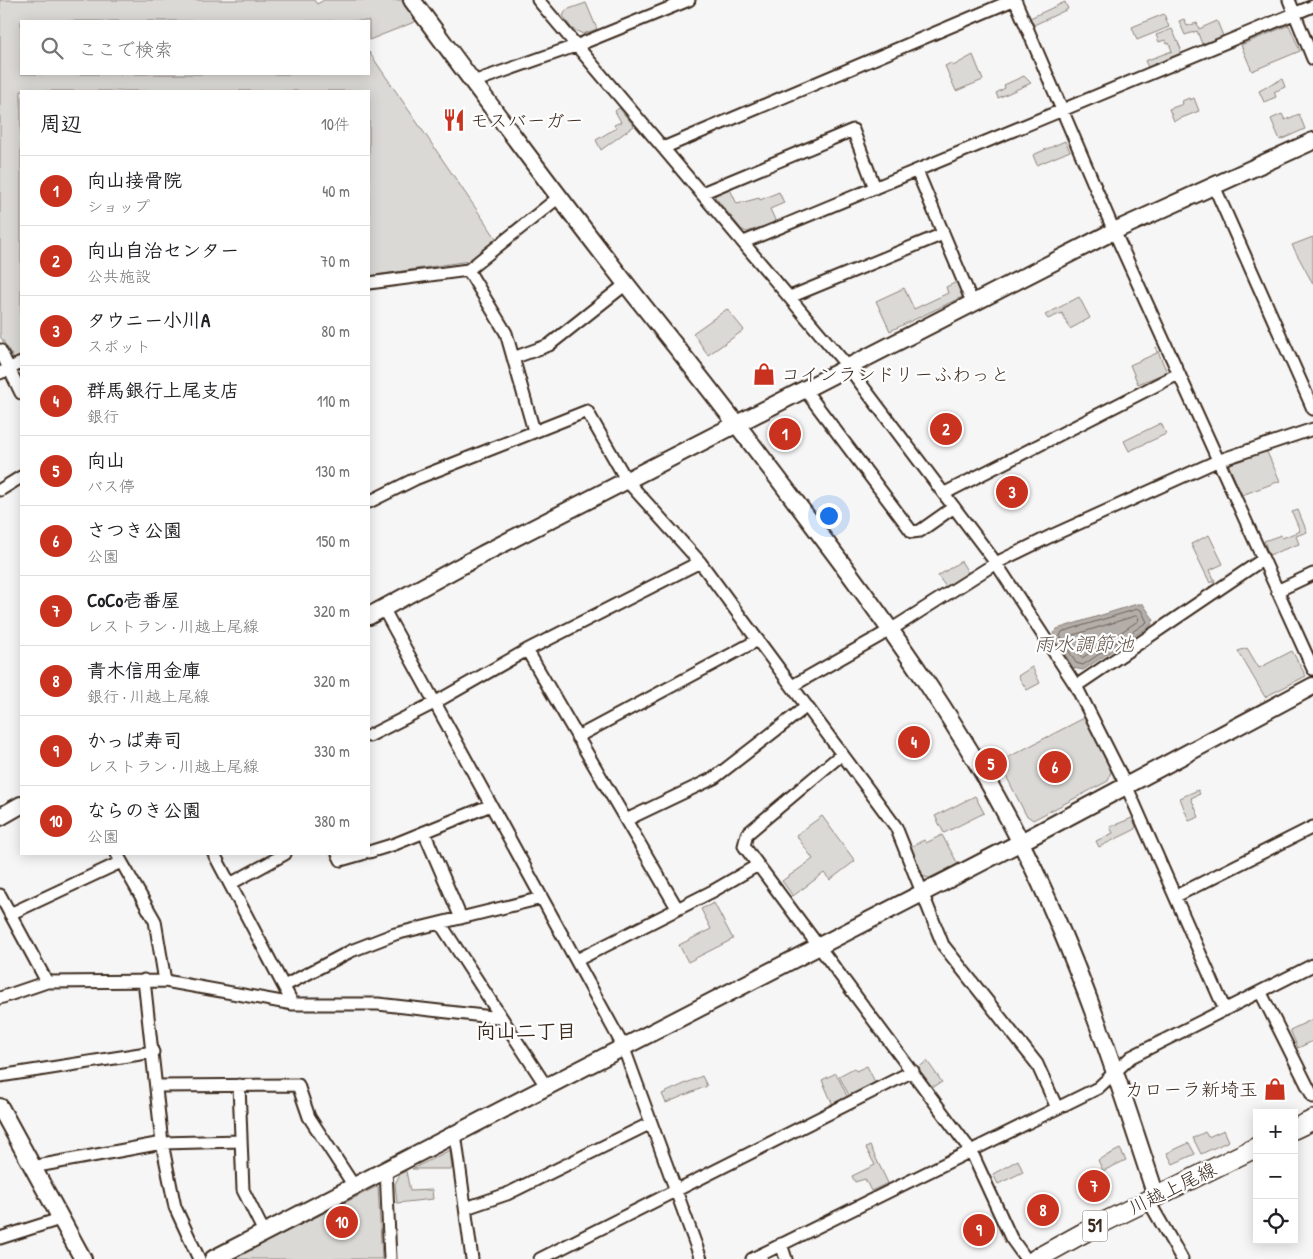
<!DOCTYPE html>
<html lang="ja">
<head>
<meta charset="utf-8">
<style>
  :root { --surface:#fff; --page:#f6f6f6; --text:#202124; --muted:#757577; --line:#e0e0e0; --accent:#c8321e }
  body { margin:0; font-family:"Patrick Hand","Klee One",sans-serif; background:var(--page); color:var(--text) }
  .controls { position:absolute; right:15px; bottom:15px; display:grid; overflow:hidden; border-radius:0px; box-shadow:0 2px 12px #0003 }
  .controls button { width:45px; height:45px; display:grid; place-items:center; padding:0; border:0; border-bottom:1px solid var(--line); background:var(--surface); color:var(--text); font:25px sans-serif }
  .you { position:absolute; left:828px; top:515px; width:18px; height:18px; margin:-12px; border:4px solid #fff; border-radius:50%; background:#1a73e8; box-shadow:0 0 0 8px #1a73e833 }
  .badge { display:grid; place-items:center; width:32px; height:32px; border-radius:50%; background:var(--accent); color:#fff; font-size:16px; font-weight:700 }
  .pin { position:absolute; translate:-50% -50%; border:2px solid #fff; box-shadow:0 1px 5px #0006 }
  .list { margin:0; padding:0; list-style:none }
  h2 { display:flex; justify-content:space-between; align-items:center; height:65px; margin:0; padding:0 20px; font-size:21px }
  h2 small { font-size:16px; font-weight:400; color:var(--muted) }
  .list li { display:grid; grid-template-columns:32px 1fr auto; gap:15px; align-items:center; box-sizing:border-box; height:70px; padding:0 20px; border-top:1px solid var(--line) }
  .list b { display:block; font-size:19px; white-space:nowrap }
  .list p { margin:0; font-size:16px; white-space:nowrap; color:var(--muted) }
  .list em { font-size:16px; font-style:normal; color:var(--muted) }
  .icon { flex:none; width:28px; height:28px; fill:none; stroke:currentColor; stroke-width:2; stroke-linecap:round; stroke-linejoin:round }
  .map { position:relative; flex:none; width:1313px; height:1259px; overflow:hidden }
  .search { position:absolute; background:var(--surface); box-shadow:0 2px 12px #0003; left:20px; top:20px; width:350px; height:55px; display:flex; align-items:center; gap:12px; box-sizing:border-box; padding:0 18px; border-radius:0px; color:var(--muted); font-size:19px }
  .panel { position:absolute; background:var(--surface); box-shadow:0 2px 12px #0003; left:20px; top:90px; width:350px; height:765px; border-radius:0px }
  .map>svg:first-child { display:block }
  .green { fill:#dbd9d6; stroke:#8b827a }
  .water { fill:#b4aeaa; stroke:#847972 }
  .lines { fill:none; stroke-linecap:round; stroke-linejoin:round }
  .shore { stroke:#6b5f56; stroke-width:1 }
  .street-casing { stroke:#3b2a1e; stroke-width:15 }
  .secondary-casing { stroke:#3b2a1e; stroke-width:20 }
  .primary-casing { stroke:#3b2a1e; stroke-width:22 }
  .street { stroke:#fff; stroke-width:11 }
  .secondary { stroke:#fff; stroke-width:16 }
  .primary { stroke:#fff; stroke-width:19 }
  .labels { text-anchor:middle; stroke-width:4.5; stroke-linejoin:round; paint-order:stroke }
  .shield { fill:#fff; stroke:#766a62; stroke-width:1 }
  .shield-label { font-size:18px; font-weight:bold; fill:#3b2a1e }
  .poi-label { font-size:19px; fill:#3b2a1e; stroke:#fff; text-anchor:start }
  .street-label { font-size:19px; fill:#3b2a1e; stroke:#fff }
  .water-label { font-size:20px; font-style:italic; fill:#65584f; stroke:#fff }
  .neighbourhood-label { font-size:20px; font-weight:bold; fill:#3b2a1e; stroke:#fff }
</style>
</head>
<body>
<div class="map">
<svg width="1313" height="1259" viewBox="0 0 1313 1259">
  <rect width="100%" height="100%" fill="#f7f6f6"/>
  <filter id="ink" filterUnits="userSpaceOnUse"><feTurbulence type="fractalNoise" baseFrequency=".02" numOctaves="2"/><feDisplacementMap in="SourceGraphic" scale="10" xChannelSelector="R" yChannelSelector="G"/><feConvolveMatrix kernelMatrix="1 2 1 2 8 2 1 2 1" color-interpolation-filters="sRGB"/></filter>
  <g filter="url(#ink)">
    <path class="green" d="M0,0H314L317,4L324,0H401L417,21L369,40V21H21V74H369V52L498,241L469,261L369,276V91H21V357L14,359L0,336Z
      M1065,2L1068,9L1034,25L1030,18Z
      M586,3L597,29L583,34L572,29L563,16L566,10Z
      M1164,14L1169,27L1137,40L1132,27Z
      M1184,19L1187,26L1197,23L1199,29L1217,21L1223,36L1202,44L1197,31L1185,35L1179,21Z
      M1289,25L1300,51L1252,71L1241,45Z
      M1172,29L1181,49L1179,54L1148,67L1145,61L1172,51L1169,43L1167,44L1165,40L1159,42L1156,35Z
      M973,55L983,80L956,91L945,66L951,63L953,66Z
      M1024,76L1031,83L998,98L996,93L1005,88L1004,85Z
      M1282,79L1285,87L1274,92L1276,97L1264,102L1259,91Z
      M1189,98L1190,100L1194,98L1199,111L1174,121L1169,109L1183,104L1182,101Z
      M619,108L634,126L601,150L596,140L616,128L614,125L621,122L615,111Z
      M1282,114L1285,120L1299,114L1305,129L1280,140L1271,119Z
      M1065,141L1070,151L1037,165L1033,155Z
      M729,187L737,204L759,198L760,200L779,192L784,203L770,209L776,222L747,232L742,230L715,197L717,191Z
      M1313,237V284L1292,245Z
      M957,282L964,296L890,331L876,301L904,288L914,309L948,293L946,287Z
      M1079,297L1090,318L1070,329L1062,313L1048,319L1045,315Z
      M727,309L744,330L708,355L693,333Z
      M1156,347L1166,370L1165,373L1138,384L1130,365L1157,353Z
      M1161,423L1166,434L1129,451L1124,441Z
      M1263,451L1267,452L1280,481L1242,495L1229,466L1233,460Z
      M1298,510L1307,532L1296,536L1299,544L1269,555L1264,541L1281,535L1282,538L1300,531L1292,512Z
      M1209,535L1223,564L1210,570L1215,581L1210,583L1191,544Z
      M961,561L969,574L946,587L938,576Z
      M1247,648L1259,668L1292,651L1306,676L1265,697L1238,651Z
      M1032,667L1040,683L1027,690L1018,676Z
      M1086,717L1111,771L1108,781L1033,820L1026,815L999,762Z
      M1198,790L1200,794L1191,798L1199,817L1189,821L1180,798Z
      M975,796L984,813L944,833L935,816Z
      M822,816L855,861L830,880L824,873L793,896L782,881L813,859L796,835Z
      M1132,818L1136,826L1134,830L1099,847L1096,841L1113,833L1110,827Z
      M942,835L958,864L929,878L922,876L910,847L924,840L926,843Z
      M714,903L733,939L688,962L679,945L711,929L701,909Z
      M1313,1019V1041L1298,1048L1290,1030Z
      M927,1061L942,1082L935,1086H931L918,1068Z
      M867,1066L876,1084L850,1097L839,1076L854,1068L856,1071Z
      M836,1073L848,1098L833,1105L822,1080Z
      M702,1076L707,1086L666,1103L662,1094Z
      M1224,1130L1229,1141L1201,1154L1193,1138L1205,1132L1208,1137Z
      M1189,1143L1195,1154L1173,1164L1167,1153Z
      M870,1146L888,1183L871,1191L865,1179L855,1182L852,1176L875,1165L866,1148Z
      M1120,1149L1126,1160L1103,1171L1098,1160Z
      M450,1150L452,1169H412Z
      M1018,1160L1023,1172L998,1184L993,1174Z
      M406,1171L410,1191L432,1190L433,1199L397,1203L395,1184L400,1174Z
      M378,1186L382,1259H232Z"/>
    <path class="water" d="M1137,604H1143L1154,620L1151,625L1083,670L1073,668L1053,633L1057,629Z"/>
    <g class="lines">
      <path class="shore" d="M1138,609L1141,610L1147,622L1083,665L1076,663L1060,636L1062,632Z
        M1136,616L1139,618L1138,621L1082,658L1069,639L1071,636Z"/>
      <defs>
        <path id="street" d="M538,0L849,368L996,563L1076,686L1126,785L1225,1010
          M1015,0L1114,231L1313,669
          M1289,0L1313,59
          M473,82L578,45L689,0
          M663,148L1013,0
          M917,171L973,304
          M1214,186L1313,409
          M702,193L853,130L875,188
          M744,242L1313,6
          M468,270L506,333L534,431
          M369,283L468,270L559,197
          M790,297L943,234
          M0,350L21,393
          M513,358L549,345L626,284
          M0,373L21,363
          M805,390L912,532L920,531L954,507
          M0,490L21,477
          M945,493L1178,374
          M369,502L415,479L587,411L627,481L700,562L896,827L943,945L1037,1064L1057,1108
          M1277,591L1313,574
          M383,608L623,1046L701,1259
          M527,650L677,908
          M792,686L892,629L996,563L1053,535L1217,461L1313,429
          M1076,686L1262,560
          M369,736L436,702L527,650L700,562
          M577,737L758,640
          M842,754L747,834L744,846L971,1151L1011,1238L1026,1259
          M626,820L714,778L807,706
          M424,832L461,918
          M369,852L395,844L491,805
          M117,854L155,921L165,981
          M214,854L293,1004
          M338,854L341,860L362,854
          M230,884L285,854
          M0,895L47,982
          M1176,896L1313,827
          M10,914L121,862
          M440,923L546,1086
          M577,960L713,891L758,865
          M144,980L162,1143L175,1207L199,1259
          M284,986L351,951L395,934L542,898
          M1261,993L1313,1097
          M0,998L47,982L165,981L293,1004H378L501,1018
          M0,1076L153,1052
          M239,1085L243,1190L264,1232
          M157,1086L298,1085L309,1117L354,1186
          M455,1133L472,1259
          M32,1167L162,1143L241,1141
          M386,1169L390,1259
          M1148,1200L1182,1259
          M466,1208L507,1194L651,1123
          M0,1238L60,1219
          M781,1244L786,1259
          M540,1259L913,1071
          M752,1259L1098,1088L1131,1057L1313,965"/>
        <path id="secondary" d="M412,0C490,105 567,210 649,313C707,385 763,458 819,533C894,632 965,732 1021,843C1078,956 1117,1076 1156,1196
          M369,616L483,554L1114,231L1313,141
          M0,817L21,805
          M0,1107L83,1259
          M213,1259L1021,842L1313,686"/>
        <path id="primary" d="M1294,1129L1313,1120
          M1036,1259L1094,1227L1257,1147"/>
      </defs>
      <use href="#street" class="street-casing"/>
      <use href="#secondary" class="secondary-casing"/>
      <use href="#primary" class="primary-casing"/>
      <use href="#street" class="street"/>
      <use href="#secondary" class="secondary"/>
      <use href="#primary" class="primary"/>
    </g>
  </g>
  <defs>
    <symbol id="restaurant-bare" viewBox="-9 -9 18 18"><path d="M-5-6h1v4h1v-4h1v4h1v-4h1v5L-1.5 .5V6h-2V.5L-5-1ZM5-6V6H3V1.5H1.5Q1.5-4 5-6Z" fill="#c8321e" stroke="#fff" stroke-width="2.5" paint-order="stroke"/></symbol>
    <symbol id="shop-bare" viewBox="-9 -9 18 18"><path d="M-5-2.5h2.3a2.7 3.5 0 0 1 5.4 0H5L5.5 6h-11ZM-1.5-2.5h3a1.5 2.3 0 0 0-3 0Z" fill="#c8321e" stroke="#fff" stroke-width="2.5" paint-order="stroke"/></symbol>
  </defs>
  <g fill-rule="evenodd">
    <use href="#restaurant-bare" x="438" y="104" width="32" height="32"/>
    <use href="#shop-bare" x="748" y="358" width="32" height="32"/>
    <use href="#shop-bare" x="1259" y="1073" width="32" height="32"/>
  </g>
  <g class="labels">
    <rect class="shield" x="1082.5" y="1210.5" width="25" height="31" rx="4"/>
    <g class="shield-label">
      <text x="1095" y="1232">51</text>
    </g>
    <g class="poi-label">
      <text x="470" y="127">モスバーガー</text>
      <text x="781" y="381">コインランドリーふわっと</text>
      <text x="1258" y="1096" text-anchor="end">カローラ新埼玉</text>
    </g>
    <g class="street-label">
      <text transform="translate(1172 1188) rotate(-26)" y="7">川越上尾線</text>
    </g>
    <g class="water-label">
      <text x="1084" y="651">雨水調節池</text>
    </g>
    <g class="neighbourhood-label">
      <text x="526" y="1038">向山二丁目</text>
    </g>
  </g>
</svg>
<div class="controls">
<button>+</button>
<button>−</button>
<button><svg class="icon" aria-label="locate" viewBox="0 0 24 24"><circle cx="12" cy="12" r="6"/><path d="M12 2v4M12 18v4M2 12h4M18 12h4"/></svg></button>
</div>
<div class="you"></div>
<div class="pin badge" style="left:785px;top:434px">1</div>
<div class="pin badge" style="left:946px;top:429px">2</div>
<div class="pin badge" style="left:1012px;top:492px">3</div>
<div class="pin badge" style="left:914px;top:742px">4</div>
<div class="pin badge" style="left:991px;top:764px">5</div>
<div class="pin badge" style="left:1055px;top:767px">6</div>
<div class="pin badge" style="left:1094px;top:1186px">7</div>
<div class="pin badge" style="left:1043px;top:1210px">8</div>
<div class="pin badge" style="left:979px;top:1230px">9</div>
<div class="pin badge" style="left:342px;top:1222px">10</div>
<div class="search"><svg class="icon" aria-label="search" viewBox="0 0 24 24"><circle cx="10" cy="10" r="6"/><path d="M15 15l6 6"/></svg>ここで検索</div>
<section class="panel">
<h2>周辺<small>10件</small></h2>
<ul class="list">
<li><span class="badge">1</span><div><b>向山接骨院</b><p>ショップ</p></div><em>40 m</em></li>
<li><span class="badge">2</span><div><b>向山自治センター</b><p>公共施設</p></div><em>70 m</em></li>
<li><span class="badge">3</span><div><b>タウニー小川A</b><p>スポット</p></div><em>80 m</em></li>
<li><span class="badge">4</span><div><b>群馬銀行上尾支店</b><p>銀行</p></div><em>110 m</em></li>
<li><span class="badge">5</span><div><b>向山</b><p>バス停</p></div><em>130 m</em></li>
<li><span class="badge">6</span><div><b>さつき公園</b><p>公園</p></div><em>150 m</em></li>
<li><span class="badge">7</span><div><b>CoCo壱番屋</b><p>レストラン · 川越上尾線</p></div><em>320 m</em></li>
<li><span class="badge">8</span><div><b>青木信用金庫</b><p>銀行 · 川越上尾線</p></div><em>320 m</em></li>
<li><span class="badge">9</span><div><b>かっぱ寿司</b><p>レストラン · 川越上尾線</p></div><em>330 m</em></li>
<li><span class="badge">10</span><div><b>ならのき公園</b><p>公園</p></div><em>380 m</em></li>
</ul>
</section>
</div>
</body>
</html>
